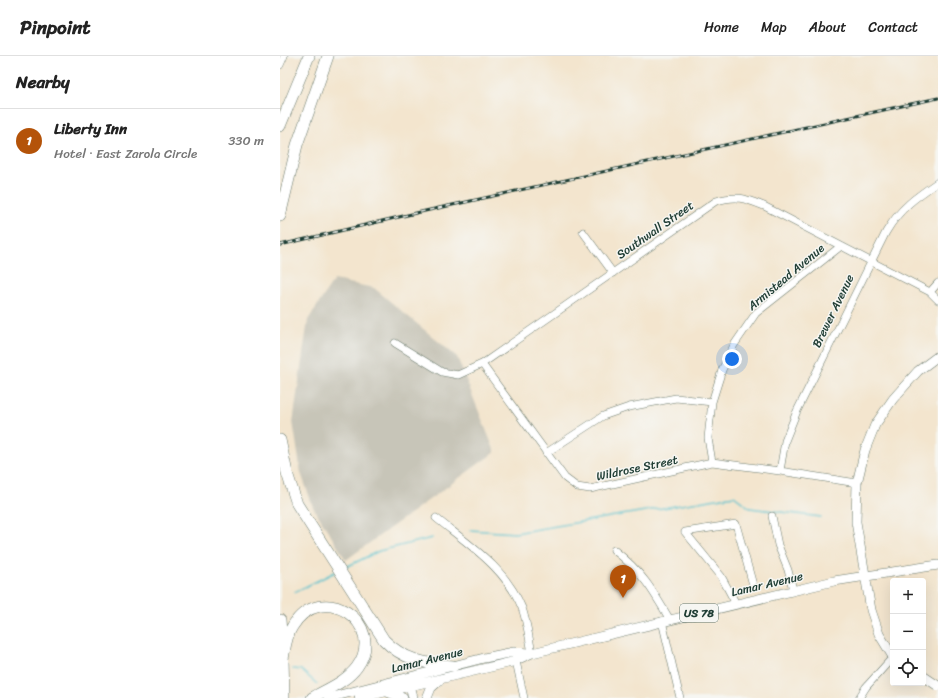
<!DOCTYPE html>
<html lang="en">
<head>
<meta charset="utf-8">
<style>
  :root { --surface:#fff; --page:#f6f6f6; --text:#222; --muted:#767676; --line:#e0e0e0; --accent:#b45309 }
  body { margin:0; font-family:Sriracha,sans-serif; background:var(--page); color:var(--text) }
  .controls { position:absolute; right:12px; bottom:12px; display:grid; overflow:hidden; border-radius:4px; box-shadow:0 4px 16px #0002 }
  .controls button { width:36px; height:36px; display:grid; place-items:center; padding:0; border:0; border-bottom:1px solid var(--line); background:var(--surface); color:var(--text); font:20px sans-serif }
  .you { position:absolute; left:452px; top:303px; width:14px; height:14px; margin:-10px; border:3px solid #fff; border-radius:50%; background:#1a73e8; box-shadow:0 0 0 6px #1a73e833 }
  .badge { display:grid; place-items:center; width:26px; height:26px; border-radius:50%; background:var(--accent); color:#fff; font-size:13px; font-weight:700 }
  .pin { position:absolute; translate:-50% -33px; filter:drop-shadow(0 1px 2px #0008) }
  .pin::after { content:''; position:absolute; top:21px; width:14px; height:12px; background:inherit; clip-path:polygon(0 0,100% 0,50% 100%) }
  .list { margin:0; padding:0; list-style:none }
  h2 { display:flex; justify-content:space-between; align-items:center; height:52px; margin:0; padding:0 16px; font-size:17px }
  h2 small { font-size:13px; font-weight:400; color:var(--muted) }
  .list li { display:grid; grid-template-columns:26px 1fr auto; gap:12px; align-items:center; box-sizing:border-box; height:64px; padding:0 16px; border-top:1px solid var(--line) }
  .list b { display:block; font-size:15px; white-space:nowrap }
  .list p { margin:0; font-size:13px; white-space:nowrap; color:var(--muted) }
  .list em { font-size:13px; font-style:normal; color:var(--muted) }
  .icon { flex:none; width:22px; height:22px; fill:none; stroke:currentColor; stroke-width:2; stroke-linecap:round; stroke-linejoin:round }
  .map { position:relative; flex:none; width:658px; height:642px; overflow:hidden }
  header { display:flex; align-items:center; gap:24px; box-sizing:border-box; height:56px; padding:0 20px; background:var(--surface); border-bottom:1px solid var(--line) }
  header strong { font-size:19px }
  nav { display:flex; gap:22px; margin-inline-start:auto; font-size:14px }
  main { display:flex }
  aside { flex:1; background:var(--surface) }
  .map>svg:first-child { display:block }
  .industrial { fill:#c7c5b8 }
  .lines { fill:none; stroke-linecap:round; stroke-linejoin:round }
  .stream { stroke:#56c2ce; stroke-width:1.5 }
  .minor-casing { stroke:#69786a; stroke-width:8 }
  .major-casing { stroke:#69786a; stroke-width:10 }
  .highway-casing { stroke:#69786a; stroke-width:12 }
  .minor { stroke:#fff; stroke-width:7 }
  .major { stroke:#fff; stroke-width:9 }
  .highway { stroke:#fff; stroke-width:11 }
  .rail-casing { stroke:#1f3d34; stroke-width:3 }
  .rail { stroke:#f6f6f2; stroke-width:1.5; stroke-dasharray:4.5; stroke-linecap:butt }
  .labels { text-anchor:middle; stroke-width:3; stroke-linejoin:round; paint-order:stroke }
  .shield { fill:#f6f6f2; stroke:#60746d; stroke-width:1 }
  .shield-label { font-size:11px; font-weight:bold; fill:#1f3d34 }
  .street-label { font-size:12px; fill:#1f3d34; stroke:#f6f6f2 }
</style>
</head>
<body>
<header>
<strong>Pinpoint</strong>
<nav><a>Home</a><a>Map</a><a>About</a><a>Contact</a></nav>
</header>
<main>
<aside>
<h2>Nearby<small></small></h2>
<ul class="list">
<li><span class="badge">1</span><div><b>Liberty Inn</b><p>Hotel · East Zarola Circle</p></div><em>330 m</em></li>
</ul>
</aside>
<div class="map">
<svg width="658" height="642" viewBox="0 0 658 642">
  <rect width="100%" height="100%" fill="#f6f6f2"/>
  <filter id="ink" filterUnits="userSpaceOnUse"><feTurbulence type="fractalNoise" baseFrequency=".025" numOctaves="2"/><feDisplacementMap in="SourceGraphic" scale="8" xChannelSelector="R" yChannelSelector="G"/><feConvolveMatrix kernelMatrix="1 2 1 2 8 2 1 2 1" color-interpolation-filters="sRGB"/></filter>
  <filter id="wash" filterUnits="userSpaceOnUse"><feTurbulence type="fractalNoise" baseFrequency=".012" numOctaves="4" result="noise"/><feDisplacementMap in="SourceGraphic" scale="16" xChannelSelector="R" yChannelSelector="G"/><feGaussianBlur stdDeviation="0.9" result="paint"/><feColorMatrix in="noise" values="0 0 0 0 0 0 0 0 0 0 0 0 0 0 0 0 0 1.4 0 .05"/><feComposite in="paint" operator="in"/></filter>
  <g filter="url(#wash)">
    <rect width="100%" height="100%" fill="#f3e5ce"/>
    <path class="industrial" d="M54,224L94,232L177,301L215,396L66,504L33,451L21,417L13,366L28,264Z"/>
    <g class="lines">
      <path class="stream" d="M190,474L235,477L454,440L470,452L541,461
        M66,511L99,495L152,482
        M15,536L55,516
        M13,613L21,614L37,628"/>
    </g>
  </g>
  <g filter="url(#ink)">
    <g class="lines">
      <defs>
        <path id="minor" d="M0,9L4,0
          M303,176L333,217
          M650,236L658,227
          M115,287L162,316L178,319L202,308L436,145C457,139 464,142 484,150L650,236L658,244
          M202,308L285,422L297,431L310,433L432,406L500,415L577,427
          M266,397L323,360L349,351L396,342L432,346
          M432,406L428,382L432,346L442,314L454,289L476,257L561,190
          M500,415L505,385L517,355L606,176C620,152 636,141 658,126
          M492,460L498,489L508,514L513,534
          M156,462C188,488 226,512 242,552C247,566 249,582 252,597
          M334,494C362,516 372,533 390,564
          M456,548L441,520L405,476L456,468L473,529
          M382,565L400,642
          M236,605L244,642
          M579,642L586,631L613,601"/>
        <path id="major" d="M613,601L599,578L591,554L576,466L577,427L585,394L595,369L613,343L638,315L658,300
          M643,620L658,630
          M129,624L133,642
          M107,636L123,642
          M48,642L204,602L234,596L249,597
          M79,642L232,606L252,597L554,525L658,509
          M147,642L151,632L161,623"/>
        <path id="highway" d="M0,70L29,0
          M0,160L17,89L48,0
          M0,384L7,417L17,448L104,584C123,604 146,608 173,610
          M0,564L3,603L4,642
          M3,603C5,592 6,580 12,571C41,522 108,567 77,611C66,626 47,633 32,642"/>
      </defs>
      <use href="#minor" class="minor-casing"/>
      <use href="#major" class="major-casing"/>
      <use href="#highway" class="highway-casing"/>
      <use href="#minor" class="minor"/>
      <use href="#major" class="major"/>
      <use href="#highway" class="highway"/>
      <defs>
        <path id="rail" d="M0,189L136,157L658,42"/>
      </defs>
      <use href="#rail" class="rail-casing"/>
      <use href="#rail" class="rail"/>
    </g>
  </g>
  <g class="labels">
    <rect class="shield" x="400" y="548" width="38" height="18" rx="3"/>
    <g class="shield-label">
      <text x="419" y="561">US 78</text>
    </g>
    <g class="street-label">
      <text transform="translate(375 174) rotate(-35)" y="4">Southwall Street</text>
      <text transform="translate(506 221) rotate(-40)" y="4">Armistead Avenue</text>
      <text transform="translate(553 255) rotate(-64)" y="4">Brewer Avenue</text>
      <text transform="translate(357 412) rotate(-12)" y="4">Wildrose Street</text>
      <text transform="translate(487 528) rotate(-13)" y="4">Lamar Avenue</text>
      <text transform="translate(147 604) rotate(-14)" y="4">Lamar Avenue</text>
    </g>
  </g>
</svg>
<div class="controls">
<button>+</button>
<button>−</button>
<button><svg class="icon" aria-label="locate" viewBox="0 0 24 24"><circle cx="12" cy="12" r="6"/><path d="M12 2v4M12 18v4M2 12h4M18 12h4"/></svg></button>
</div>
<div class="you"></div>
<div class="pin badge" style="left:343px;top:542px">1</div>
</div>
</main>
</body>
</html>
